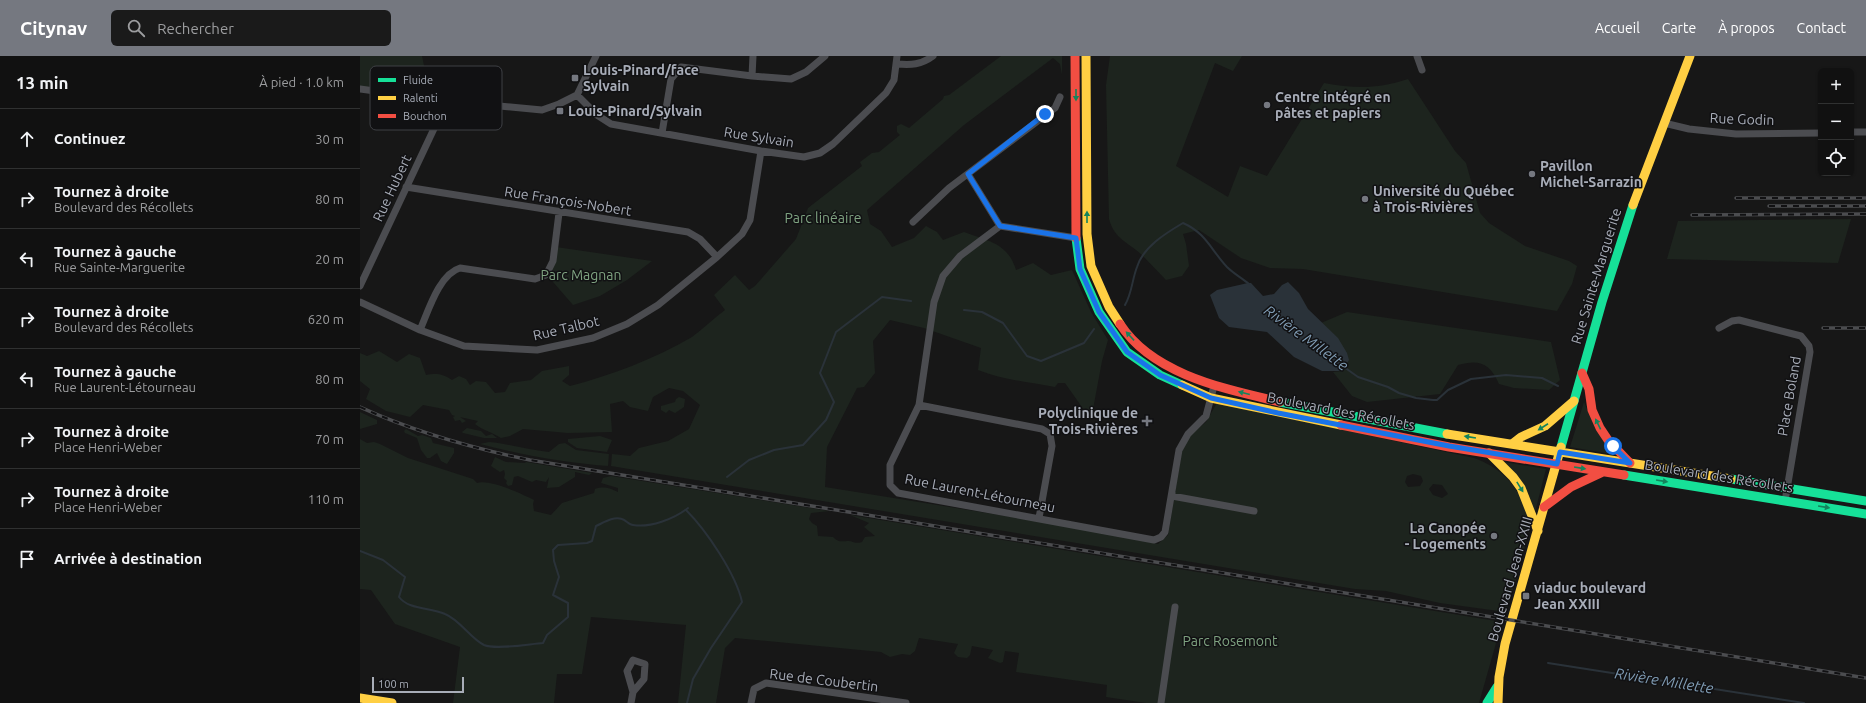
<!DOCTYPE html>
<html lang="fr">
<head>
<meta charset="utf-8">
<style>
  :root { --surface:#111; --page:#1a1a1a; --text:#f1f3f6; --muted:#9c9d9f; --line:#303131; --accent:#757880 }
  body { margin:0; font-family:Ubuntu,sans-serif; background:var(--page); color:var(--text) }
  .controls { position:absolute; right:12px; top:12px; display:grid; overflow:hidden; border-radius:6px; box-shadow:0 1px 3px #0004 }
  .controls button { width:36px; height:36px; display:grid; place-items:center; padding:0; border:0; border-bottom:1px solid var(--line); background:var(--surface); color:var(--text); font:20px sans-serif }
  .scale { position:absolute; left:12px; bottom:10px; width:92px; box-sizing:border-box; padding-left:4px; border:2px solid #a8adb8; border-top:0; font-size:11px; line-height:14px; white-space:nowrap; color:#a8adb8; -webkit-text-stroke:3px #111113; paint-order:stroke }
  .stop { position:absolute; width:12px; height:12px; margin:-9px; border:3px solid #1a73e8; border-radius:50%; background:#fff }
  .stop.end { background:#1a73e8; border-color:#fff; box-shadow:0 1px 4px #0008 }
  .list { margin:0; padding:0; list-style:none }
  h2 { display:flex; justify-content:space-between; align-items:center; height:52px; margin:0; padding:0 16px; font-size:17px }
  h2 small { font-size:13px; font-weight:400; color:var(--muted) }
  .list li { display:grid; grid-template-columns:26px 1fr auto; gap:12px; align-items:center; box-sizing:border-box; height:60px; padding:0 16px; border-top:1px solid var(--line) }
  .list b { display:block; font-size:15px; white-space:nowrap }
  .list p { margin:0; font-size:13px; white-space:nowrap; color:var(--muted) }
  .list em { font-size:13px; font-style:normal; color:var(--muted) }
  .icon { flex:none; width:22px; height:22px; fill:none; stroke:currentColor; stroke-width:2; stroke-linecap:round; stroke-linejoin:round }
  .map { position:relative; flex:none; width:1506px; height:647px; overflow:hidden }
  header { display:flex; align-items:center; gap:24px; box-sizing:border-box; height:56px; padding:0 20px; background:var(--accent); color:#fff }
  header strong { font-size:19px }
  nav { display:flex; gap:22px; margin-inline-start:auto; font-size:14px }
  .search { width:280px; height:36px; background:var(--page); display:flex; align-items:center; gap:10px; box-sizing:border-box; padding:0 14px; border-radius:6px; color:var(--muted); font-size:15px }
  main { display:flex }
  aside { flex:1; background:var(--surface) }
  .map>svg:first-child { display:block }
  .green { fill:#1d241e; fill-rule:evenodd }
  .water { fill:#2a3239 }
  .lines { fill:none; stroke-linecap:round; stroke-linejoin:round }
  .stream { stroke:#2a3239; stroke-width:2 }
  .street { stroke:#4b4c50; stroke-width:7 }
  .fast { stroke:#16e098; stroke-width:9 }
  .slow { stroke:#ffcf43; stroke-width:9 }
  .jam { stroke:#f24e42; stroke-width:9 }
  .rail-casing { stroke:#4b4c4f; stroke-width:3.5 }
  .rail { stroke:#111113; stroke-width:2; stroke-dasharray:6; stroke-linecap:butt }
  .oneway { fill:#14835c }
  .route { stroke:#1a73e8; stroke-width:5 }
  .poi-dot { fill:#757880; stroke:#111113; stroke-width:1.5 }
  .labels { text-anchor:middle; stroke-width:3; stroke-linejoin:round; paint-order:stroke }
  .poi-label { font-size:14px; font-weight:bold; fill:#a8adb8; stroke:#111113; text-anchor:start }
  .street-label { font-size:14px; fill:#a8adb8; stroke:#111113 }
  .park-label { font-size:14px; fill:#7fa381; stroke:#111113 }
  .water-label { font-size:15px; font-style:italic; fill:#7f9bb3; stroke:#111113 }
  .key { fill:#111113; stroke:#3e4045; stroke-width:1 }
  .key-label { font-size:11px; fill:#a8adb8 }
</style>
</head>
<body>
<header>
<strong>Citynav</strong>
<div class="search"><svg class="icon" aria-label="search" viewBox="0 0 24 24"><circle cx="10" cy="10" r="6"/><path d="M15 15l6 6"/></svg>Rechercher</div>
<nav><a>Accueil</a><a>Carte</a><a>À propos</a><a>Contact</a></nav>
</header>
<main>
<aside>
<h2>13 min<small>À pied · 1.0 km</small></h2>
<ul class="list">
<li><svg class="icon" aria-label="ahead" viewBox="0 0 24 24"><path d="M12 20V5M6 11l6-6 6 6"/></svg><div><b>Continuez</b></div><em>30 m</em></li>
<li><svg class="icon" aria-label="right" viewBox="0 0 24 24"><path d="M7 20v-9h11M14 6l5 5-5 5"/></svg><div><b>Tournez à droite</b><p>Boulevard des Récollets</p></div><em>80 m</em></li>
<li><svg class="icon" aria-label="left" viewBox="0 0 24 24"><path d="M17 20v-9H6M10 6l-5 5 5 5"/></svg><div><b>Tournez à gauche</b><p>Rue Sainte-Marguerite</p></div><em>20 m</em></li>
<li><svg class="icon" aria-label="right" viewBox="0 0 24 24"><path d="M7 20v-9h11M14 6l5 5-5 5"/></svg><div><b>Tournez à droite</b><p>Boulevard des Récollets</p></div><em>620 m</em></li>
<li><svg class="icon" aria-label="left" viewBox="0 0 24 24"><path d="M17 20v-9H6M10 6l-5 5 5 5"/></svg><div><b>Tournez à gauche</b><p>Rue Laurent-Létourneau</p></div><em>80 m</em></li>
<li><svg class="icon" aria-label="right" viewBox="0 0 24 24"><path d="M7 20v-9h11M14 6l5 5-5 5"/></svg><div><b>Tournez à droite</b><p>Place Henri-Weber</p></div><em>70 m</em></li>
<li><svg class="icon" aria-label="right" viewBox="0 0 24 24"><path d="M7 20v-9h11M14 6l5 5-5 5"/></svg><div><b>Tournez à droite</b><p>Place Henri-Weber</p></div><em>110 m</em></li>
<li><svg class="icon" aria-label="arrive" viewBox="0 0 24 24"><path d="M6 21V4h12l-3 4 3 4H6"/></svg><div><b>Arrivée à destination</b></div></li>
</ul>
</aside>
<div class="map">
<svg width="1506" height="647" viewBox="0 0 1506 647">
  <rect width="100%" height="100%" fill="#171717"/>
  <path class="green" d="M0,0H62L71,43L0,33Z
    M641,0H702V19L700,8L693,2L604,69L507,154L510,168L521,175L532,191L554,182L566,170L577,176L583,184L604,176C628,185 648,187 656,214L673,207L691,219L712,214L731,256L748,284L742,305L731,364L705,327H698L695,331C669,326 643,324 618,314L621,292L564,272L530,264L513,285L515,317L504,331L497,332L467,391L465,431L708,470L798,488L808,479L822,395L829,380L846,366L857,347L1114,402C1149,414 1174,447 1166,485C1161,509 1153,533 1146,556L1080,547L1026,535L995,533L251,410L252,398L270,400L279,392L308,385L329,373L340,349L323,335L309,332L293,341L288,355L270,351L263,345L250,348L252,376L208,377L163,373L150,380L141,382C132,376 122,374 115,368L118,365L100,361L106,365L102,367L100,364L95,365L93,361L95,360L92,359L89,354L63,349L50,361L26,355L6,343L10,333L0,325V297L7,300L19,295L37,306L49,298L60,302L66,319C77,317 83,318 92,324L99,320L106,323L110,329L116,325L126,326L135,337L145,336L150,327L171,324L182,315L209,310V319L202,325L210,330C252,319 294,303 332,281C343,273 354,262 365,254L354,239L375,219L389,234L395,230L436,183L448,152L502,110L500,106L512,97L519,96L540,79L537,76V70L541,68L549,72L583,43L584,40L589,39ZM1053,418L1061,420L1063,425L1060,430L1048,431L1045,426L1047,420ZM1073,428L1082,429L1088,438L1082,442L1073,439L1069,433Z
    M750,0H882L873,15L855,7L816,110L868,141L880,110L907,120L964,27C996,33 1017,33 1048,23L1095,95L1106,107L1120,157L1129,167L1165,190L1209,205L1217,210L1212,228L1197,255L943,213L910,212L881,202L839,174L823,178L826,188L829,210L822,220L806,224C798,216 790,207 782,199C767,185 755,184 749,163L746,29Z
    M1491,163L1478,207L1307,203L1318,165Z
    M196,191L292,205L267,224L240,240L213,249L187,219Z
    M987,256L1191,286L1200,324L1189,334L1154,332L1139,328C1130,307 1119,303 1098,309L1080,338L1007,346L992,340L973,316L983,315L961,267Z
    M319,341L325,343L324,351L315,357L309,354L306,357L301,354V350L315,346L316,343Z
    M1224,346L1237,376L1257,399L1210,391Z
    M0,356L17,364V368L0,373Z
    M107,372L121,375L126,380L132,378L137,382H124L103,377L102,376Z
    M46,373L58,380L62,379L71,382L73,387L94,392V397L87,408L81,405L77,397L70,402H67L61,394L57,382L45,377L44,375Z
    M240,380L252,384L247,396L217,392L208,386V383Z
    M0,383L7,387L14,386L20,388L48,402L113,423L117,427C130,423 162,438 174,444L173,448L174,455L191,459L202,447L234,437L235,433C244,430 250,432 258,436V432L241,427L243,422L251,420L469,455L451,457L449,463L452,467L457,470L458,480L473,481C479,487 482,485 489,485C495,486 495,488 502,486L505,481L515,480L504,471L509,467L490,459L1142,566L1119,647H786L746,641L747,629L656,616L659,597L645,595L643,606L640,607L628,602L633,594L612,590L610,599L607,602L598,601L594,597L598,588L559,582L555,595L550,599L542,598L530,601L521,596L375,582L365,592L356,647H318L326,569L231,561L222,618H197L194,647H93L100,591L35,568L11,534L0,533Z
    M129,386C150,388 168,394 189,396L199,388L205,387L216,394L249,398L248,410C205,407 162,399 120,388Z
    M135,401L146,406L165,407L166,406L232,417L229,419L215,416V421L199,431L187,432L189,421L186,426L176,424L172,426L158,420L154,421L152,429L148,430L146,427L147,425L144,422L145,418L144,414L140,416L131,410Z
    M1144,406L1186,413L1175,456C1168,434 1161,422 1144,406Z"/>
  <path class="water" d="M928,226L939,237L948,253L978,282L987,297L989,304L982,315H962L934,301L907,276L869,271L859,262L850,239L857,234L888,227H891L903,240L914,238L922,229Z"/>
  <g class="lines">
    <path class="stream" d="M765,249C772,237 772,224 777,211C783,191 806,177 823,167C846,177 851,194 867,211C874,218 882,222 889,228
      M604,254L622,256L643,267L667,300L681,305L724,287L734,273
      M984,311L998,321L1028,331L1039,337L1056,342L1073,344H1077L1088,334L1111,323L1146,319L1182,322L1198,330
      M367,421L389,404L414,394L443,389L466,364L474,346L460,317L476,276L522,241L551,245
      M326,454C346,474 376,518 382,546L351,592L333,623L327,647
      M0,495L23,504L45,521L39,541C49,554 70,551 85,558C100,564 110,582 124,589C136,594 169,588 183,587L187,579L208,561V547L193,539L199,521L194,505L193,494L198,489L227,487L232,485L236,470C243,467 253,460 262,463C266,464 269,469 273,469C290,472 314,463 328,452
      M1188,607L1444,647"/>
    <path class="street" d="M1057,0L1062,14
      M537,8C551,9 561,9 573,0
      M392,20L393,0
      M0,33L87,45L182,54L199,48L217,39L236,0
      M217,39L237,59L251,68L401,95L444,101L460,97L473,88L526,37L534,24L537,0
      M1304,67L1329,73L1376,78L1461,77
      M1491,76H1506
      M302,77L311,23L321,11L392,20L431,23L446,16L465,0
      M608,118L640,170
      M46,131L328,176L340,183L357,201
      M553,166L589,132L695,52L700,41
      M716,182L640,170L600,200L583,220L574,246L559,349L530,409V429L538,437L794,484L801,481L805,476L819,394L828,378L846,360L854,330
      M0,230L87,45
      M0,246L60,274L104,290L177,294L233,282L267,268L298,249L357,201L382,178L390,164L401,95
      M1359,272L1372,265L1379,264L1441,280L1449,290L1450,296L1425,445
      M60,274C68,256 79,218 100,212L175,223L186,219L193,205L199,157
      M559,349L682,373L690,378L692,390L679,462
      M812,436V440L894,455
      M271,647L273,636L267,615L273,604L285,608L284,623L273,636
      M391,647L394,633L406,627L546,647
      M801,647L815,551"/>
    <path class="fast" d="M716,182L720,213L739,256L767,296L800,319L822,329
      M920,346L1087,378
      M1201,391L1242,246L1273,149
      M1264,419L1506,458
      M1371,423L1506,445
      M1127,647L1137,631"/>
    <path class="slow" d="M726,0L727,178L731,210L749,251L760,268
      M1273,149L1330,0
      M822,329L851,342L981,369
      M1087,378L1371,423
      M1152,388L1161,381L1185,370L1214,345
      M1129,397L1153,421L1161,432L1178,475
      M0,642L32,647
      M1138,647L1139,621L1145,588L1201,391"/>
    <path class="jam" d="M715,0L716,182
      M760,268C793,319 866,333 920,346
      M1222,317L1229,333L1232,354L1240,372L1248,384L1270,407
      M981,369L1089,391L1264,419
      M1184,451L1211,431L1243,416"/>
    <defs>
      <path id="rail" d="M1376,142H1506
        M1409,150H1506
        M1332,159L1506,158
        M1463,272H1506
        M0,351C55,376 112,392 170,404L1506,622"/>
    </defs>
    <use href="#rail" class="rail-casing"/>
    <use href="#rail" class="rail"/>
  </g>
  <defs><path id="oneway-solid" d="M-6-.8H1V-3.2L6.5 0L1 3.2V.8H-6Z"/></defs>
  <g class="oneway">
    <use href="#oneway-solid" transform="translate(716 39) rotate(90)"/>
    <use href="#oneway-solid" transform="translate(727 161) rotate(-90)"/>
    <use href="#oneway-solid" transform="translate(770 280) rotate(-133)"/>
    <use href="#oneway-solid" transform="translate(884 337) rotate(-166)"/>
    <use href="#oneway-solid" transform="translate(1238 368) rotate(-116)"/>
    <use href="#oneway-solid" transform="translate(1183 371) rotate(147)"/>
    <use href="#oneway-solid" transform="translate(1110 381) rotate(-171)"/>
    <use href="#oneway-solid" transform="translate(1220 412) rotate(9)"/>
    <use href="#oneway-solid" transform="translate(1302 425) rotate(9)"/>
    <use href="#oneway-solid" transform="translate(1160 431) rotate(58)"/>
    <use href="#oneway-solid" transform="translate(1464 451) rotate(9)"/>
  </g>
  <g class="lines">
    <path class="route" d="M685,58L608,118L640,170L716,182L720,213L739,256L767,296L800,319L851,342L918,357L1089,390L1186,406L1197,408L1200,396L1270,407L1253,390"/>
  </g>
  <g class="poi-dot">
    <rect x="211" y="18" width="8" height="8" rx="2"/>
    <circle cx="907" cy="49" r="4"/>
    <rect x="196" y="51" width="8" height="8" rx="2"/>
    <circle cx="1172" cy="118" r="4"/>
    <circle cx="1005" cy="143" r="4"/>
    <path d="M785 359h4v4h4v4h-4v4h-4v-4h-4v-4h4z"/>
    <circle cx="1134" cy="480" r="4"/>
    <rect x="1162" y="536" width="8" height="8" rx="2"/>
  </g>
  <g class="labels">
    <g class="poi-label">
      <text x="223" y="19">Louis-Pinard/face<tspan x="223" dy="16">Sylvain</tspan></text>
      <text x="915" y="46">Centre intégré en<tspan x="915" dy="16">pâtes et papiers</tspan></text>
      <text x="208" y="60">Louis-Pinard/Sylvain</text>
      <text x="1180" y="115">Pavillon<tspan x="1180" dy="16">Michel-Sarrazin</tspan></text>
      <text x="1013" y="140">Université du Québec<tspan x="1013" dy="16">à Trois-Rivières</tspan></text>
      <text x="778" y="362" text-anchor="end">Polyclinique de<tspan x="778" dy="16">Trois-Rivières</tspan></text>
      <text x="1126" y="477" text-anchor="end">La Canopée<tspan x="1126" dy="16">- Logements</tspan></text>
      <text x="1174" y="537">viaduc boulevard<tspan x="1174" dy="16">Jean XXIII</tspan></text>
    </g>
    <g class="street-label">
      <text transform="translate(1382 63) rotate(2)" y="5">Rue Godin</text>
      <text transform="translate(399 81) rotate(9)" y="5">Rue Sylvain</text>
      <text transform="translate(32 132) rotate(-65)" y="5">Rue Hubert</text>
      <text transform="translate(208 145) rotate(9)" y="5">Rue François-Nobert</text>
      <text transform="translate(1236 220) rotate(-73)" y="5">Rue Sainte-Marguerite</text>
      <text transform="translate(206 272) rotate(-13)" y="5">Rue Talbot</text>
      <text transform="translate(1429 340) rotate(-80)" y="5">Place Boland</text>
      <text transform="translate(981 355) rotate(11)" y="5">Boulevard des Récollets</text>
      <text transform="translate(1359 420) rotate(9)" y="5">Boulevard des Récollets</text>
      <text transform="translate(620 437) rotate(11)" y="5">Rue Laurent-Létourneau</text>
      <text transform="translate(1150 523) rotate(-74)" y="5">Boulevard Jean-XXIII</text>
      <text transform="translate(464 624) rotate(7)" y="5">Rue de Coubertin</text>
    </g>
    <g class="park-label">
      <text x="463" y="167">Parc linéaire</text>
      <text x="221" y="224">Parc Magnan</text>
      <text x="870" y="590">Parc Rosemont</text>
    </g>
    <g class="water-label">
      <text transform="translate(946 282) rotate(36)" y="5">Rivière Millette</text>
      <text transform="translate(1304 625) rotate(9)" y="5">Rivière Millette</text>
    </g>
  </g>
  <rect x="10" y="10" width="132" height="64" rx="6" class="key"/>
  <rect x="18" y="22" width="18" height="4" fill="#16e098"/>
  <rect x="18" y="40" width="18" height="4" fill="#ffcf43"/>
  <rect x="18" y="58" width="18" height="4" fill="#f24e42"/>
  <g class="key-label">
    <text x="43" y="28">Fluide</text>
    <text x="43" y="46">Ralenti</text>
    <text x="43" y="64">Bouchon</text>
  </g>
</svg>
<div class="controls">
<button>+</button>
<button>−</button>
<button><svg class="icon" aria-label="locate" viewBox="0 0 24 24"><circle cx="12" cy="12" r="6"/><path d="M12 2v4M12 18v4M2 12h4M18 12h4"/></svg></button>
</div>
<div class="scale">100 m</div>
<div class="stop" style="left:1253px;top:390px"></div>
<div class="stop end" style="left:685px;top:58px"></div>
</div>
</main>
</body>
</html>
